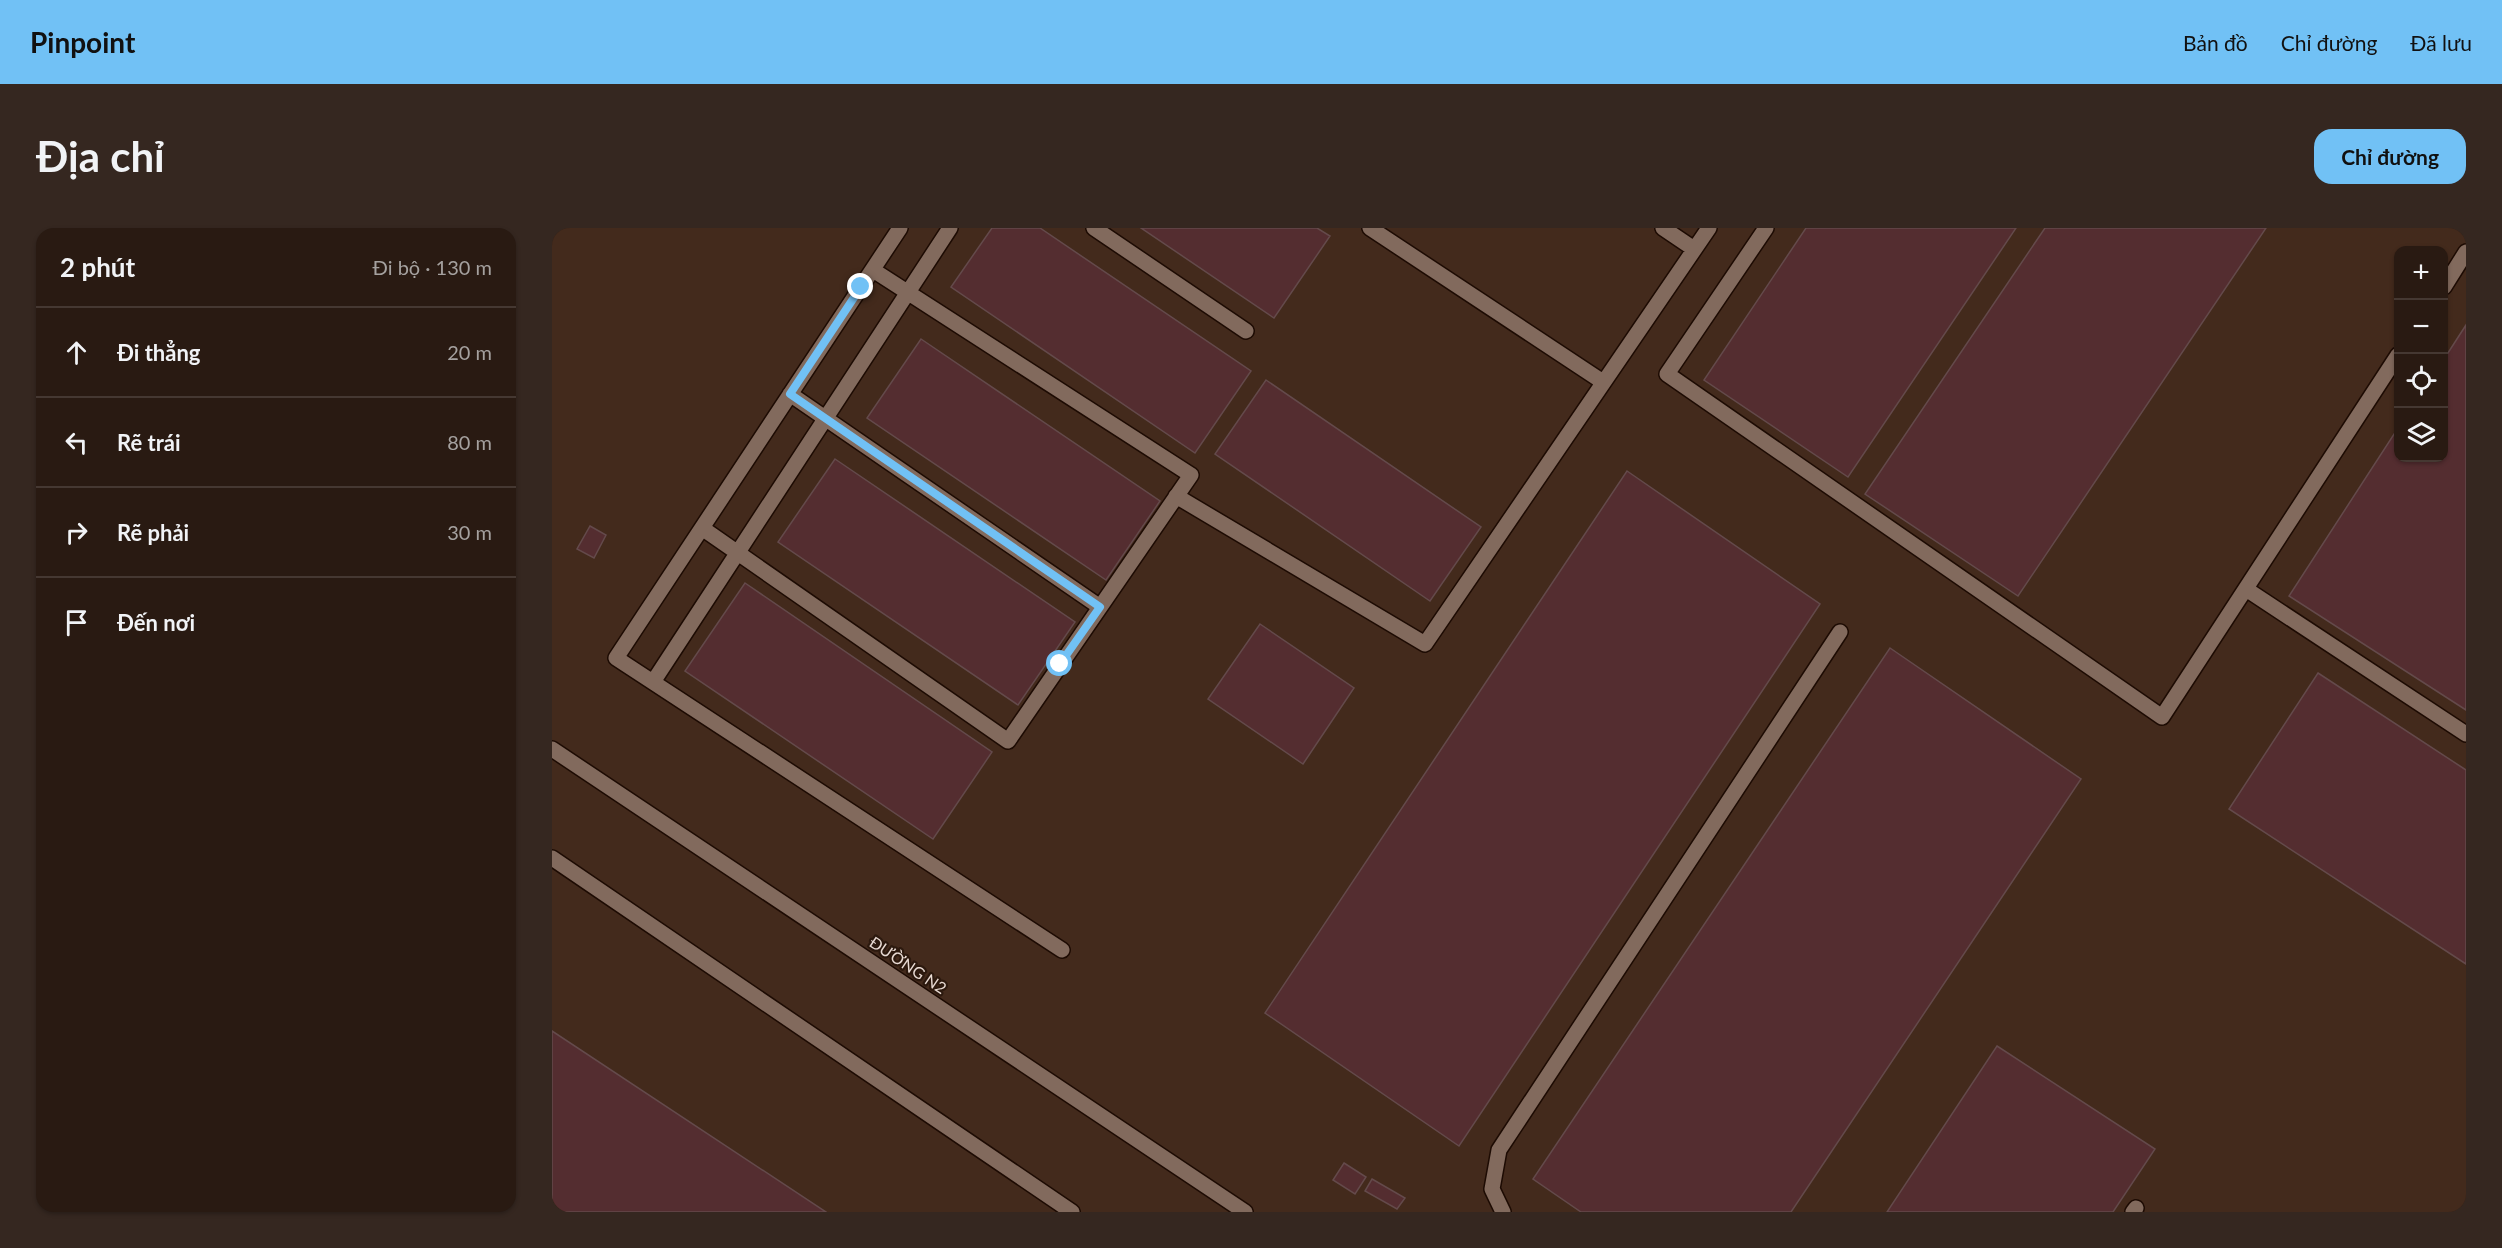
<!DOCTYPE html>
<html lang="vi">
<head>
<meta charset="utf-8">
<style>
  :root { --surface:#291a12; --page:#352720; --text:#f1f3f6; --muted:#a5a19f; --line:#453832; --accent:#71c1f5 }
  body { margin:0; font-family:Lato,sans-serif; background:var(--page); color:var(--text) }
  .controls { position:absolute; right:18px; top:18px; display:grid; overflow:hidden; border-radius:12px; box-shadow:0 2px 4px #0004 }
  .controls button { width:54px; height:54px; display:grid; place-items:center; padding:0; border:0; border-bottom:2px solid var(--line); background:var(--surface); color:var(--text); font:30px sans-serif }
  .stop { position:absolute; width:18px; height:18px; margin:-14px; border:4px solid #71c1f5; border-radius:50%; background:#fff }
  .stop.end { background:#71c1f5; border-color:#fff; box-shadow:0 2px 6px #0008 }
  .list { margin:0; padding:0; list-style:none }
  h2 { display:flex; justify-content:space-between; align-items:center; height:78px; margin:0; padding:0 24px; font-size:26px }
  h2 small { font-size:20px; font-weight:400; color:var(--muted) }
  .list li { display:grid; grid-template-columns:39px 1fr auto; gap:18px; align-items:center; box-sizing:border-box; height:90px; padding:0 24px; border-top:2px solid var(--line) }
  .list b { display:block; font-size:22px; white-space:nowrap }
  .list em { font-size:20px; font-style:normal; color:var(--muted) }
  .icon { flex:none; width:33px; height:33px; fill:none; stroke:currentColor; stroke-width:2; stroke-linecap:round; stroke-linejoin:round }
  .map { position:relative; flex:none; width:1914px; height:984px; overflow:hidden; border-radius:18px }
  header { display:flex; align-items:center; gap:36px; box-sizing:border-box; height:84px; padding:0 30px; background:var(--accent); color:#111 }
  header strong { font-size:28px }
  nav { display:flex; gap:33px; margin-inline-start:auto; font-size:21px }
  .intro { display:flex; align-items:center; justify-content:space-between; box-sizing:border-box; height:144px; padding:0 36px }
  h1 { margin:0; font-size:42px }
  .button { padding:15px 27px; border-radius:18px; background:var(--accent); color:#111; font-size:21px; font-weight:700 }
  main { display:flex; gap:36px; padding:0 36px }
  aside { flex:1; background:var(--surface); border-radius:18px; box-shadow:0 2px 4px #0004 }
  .map>svg:first-child { display:block }
  .built { fill:#432a1c; fill-rule:evenodd }
  .building { fill:#542d30; stroke:#644a4b; stroke-width:1.5 }
  .lines { fill:none; stroke-linecap:round; stroke-linejoin:round }
  .service-casing { stroke:#1d0b03; stroke-width:18 }
  .minor-casing { stroke:#1d0b03; stroke-width:18 }
  .service { stroke:#826a5d; stroke-width:15 }
  .minor { stroke:#826a5d; stroke-width:15 }
  .route { stroke:#71c1f5; stroke-width:8 }
  .labels { text-anchor:middle; stroke-width:4.5; stroke-linejoin:round; paint-order:stroke }
  .street-label { font-size:16px; fill:#e8dad3; stroke:#2c190e }
</style>
</head>
<body>
<header>
<strong>Pinpoint</strong>
<nav><a>Bản đồ</a><a>Chỉ đường</a><a>Đã lưu</a></nav>
</header>
<div class="intro"><h1>Địa chỉ</h1><a class="button">Chỉ đường</a></div>
<main>
<aside>
<h2>2 phút<small>Đi bộ · 130 m</small></h2>
<ul class="list">
<li><svg class="icon" aria-label="ahead" viewBox="0 0 24 24"><path d="M12 20V5M6 11l6-6 6 6"/></svg><div><b>Đi thẳng</b></div><em>20 m</em></li>
<li><svg class="icon" aria-label="left" viewBox="0 0 24 24"><path d="M17 20v-9H6M10 6l-5 5 5 5"/></svg><div><b>Rẽ trái</b></div><em>80 m</em></li>
<li><svg class="icon" aria-label="right" viewBox="0 0 24 24"><path d="M7 20v-9h11M14 6l5 5-5 5"/></svg><div><b>Rẽ phải</b></div><em>30 m</em></li>
<li><svg class="icon" aria-label="arrive" viewBox="0 0 24 24"><path d="M6 21V4h12l-3 4 3 4H6"/></svg><div><b>Đến nơi</b></div></li>
</ul>
</aside>
<div class="map">
<svg width="1914" height="984" viewBox="0 0 1914 984">
  <rect width="100%" height="100%" fill="#372218"/>
  <path class="built" d="M0,0H1914V984H0ZM1846,22H1892V230H1846Z"/>
  <path class="building" d="M440,0H488L699,143L643,225L399,59Z
    M589,0H765L778,8L722,90Z
    M1254,0H1464L1296,249L1152,152Z
    M1493,0H1714L1466,368L1313,266Z
    M1914,97V482L1737,368L1846,200V230H1892V131Z
    M369,111L608,273L554,352L315,190Z
    M714,152L929,299L878,373L663,226Z
    M283,231L523,394L466,477L226,314Z
    M1075,243L1268,376L907,918L713,785Z
    M38,298L54,307L42,330L25,321Z
    M193,355L440,524L381,611L133,443Z
    M708,396L802,460L751,536L656,471Z
    M1338,420L1529,551L1239,984H1029L981,951Z
    M1766,445L1914,542V736L1677,581Z
    M0,803L274,984H0Z
    M1445,818L1603,921L1561,984H1335Z
    M792,935L814,949L803,966L781,952Z
    M820,951L853,970L845,981L813,963Z"/>
  <g class="lines">
    <defs>
      <path id="service" d="M348,0L64,430L510,722
        M542,0L694,103
        M818,0L1051,154
        M1111,0L1142,21
        M1214,0L1115,146L1610,489L1846,127
        M1892,59L1914,24
        M238,166L548,379
        M624,268L873,416L1157,0
        M150,300L456,513L639,247L321,42
        M1694,361L1914,506
        M101,454L398,0
        M0,630L520,984
        M951,984L940,961L947,922L1288,404
        M1581,984L1584,980"/>
      <path id="minor" d="M0,521L693,984"/>
    </defs>
    <use href="#service" class="service-casing"/>
    <use href="#minor" class="minor-casing"/>
    <use href="#service" class="service"/>
    <use href="#minor" class="minor"/>
  </g>
  <g class="lines">
    <path class="route" d="M309,59L238,166L548,379L508,436"/>
  </g>
  <g class="labels">
    <g class="street-label">
      <text transform="translate(356 737) rotate(34)" y="6">ĐƯỜNG N2</text>
    </g>
  </g>
</svg>
<div class="controls">
<button>+</button>
<button>−</button>
<button><svg class="icon" aria-label="locate" viewBox="0 0 24 24"><circle cx="12" cy="12" r="6"/><path d="M12 2v4M12 18v4M2 12h4M18 12h4"/></svg></button>
<button><svg class="icon" aria-label="layers" viewBox="0 0 24 24"><path d="M12 4l9 5-9 5-9-5zM3 14l9 5 9-5"/></svg></button>
</div>
<div class="stop" style="left:508px;top:436px"></div>
<div class="stop end" style="left:309px;top:59px"></div>
</div>
</main>
</body>
</html>
